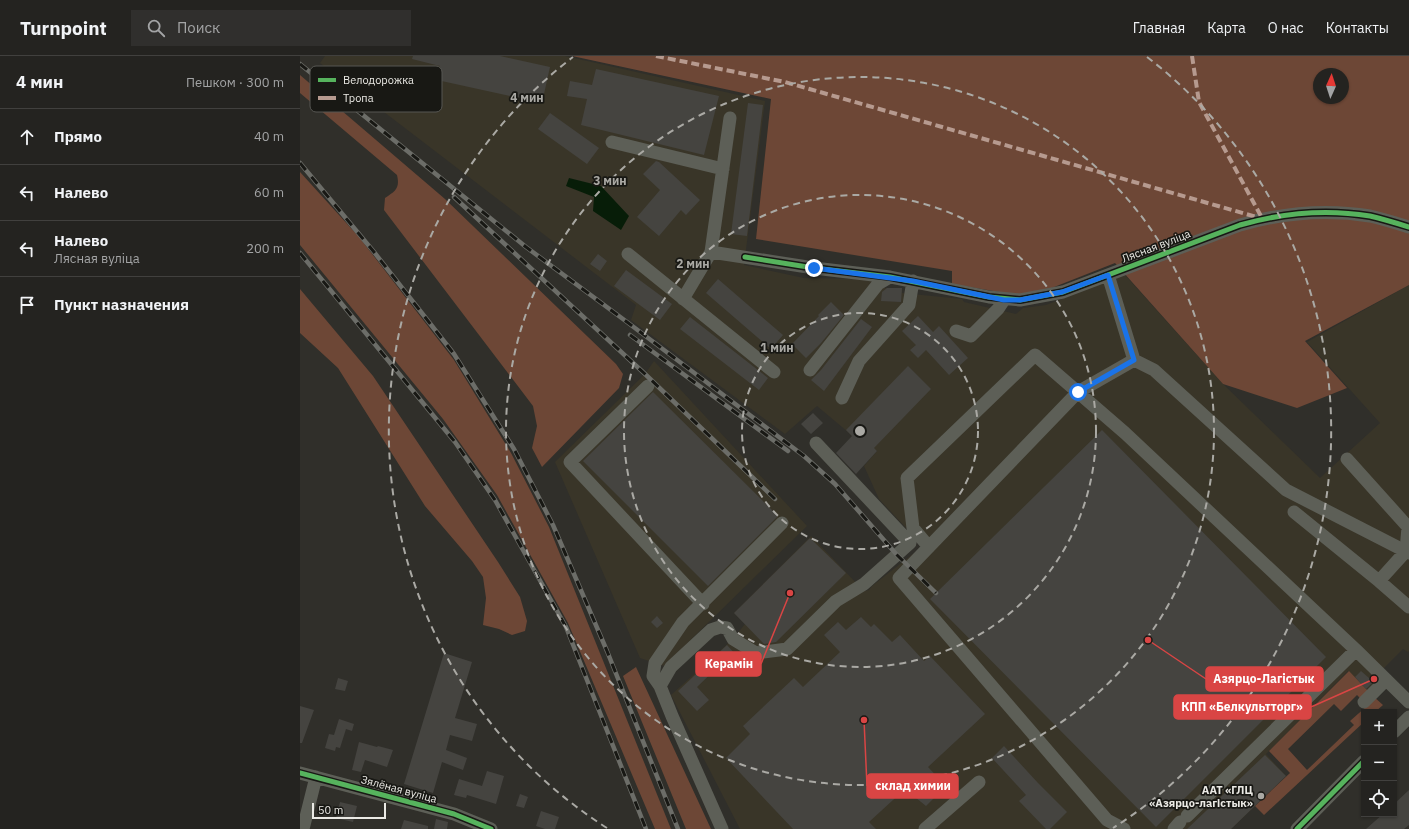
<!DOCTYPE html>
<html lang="ru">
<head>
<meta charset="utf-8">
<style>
  :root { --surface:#242320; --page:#302f2d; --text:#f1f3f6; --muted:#a3a4a5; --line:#41403e }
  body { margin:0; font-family:"IBM Plex Sans",sans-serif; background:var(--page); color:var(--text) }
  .controls { position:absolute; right:12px; bottom:12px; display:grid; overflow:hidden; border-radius:0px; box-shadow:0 1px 3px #0004 }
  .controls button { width:36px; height:36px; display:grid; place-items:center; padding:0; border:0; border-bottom:1px solid var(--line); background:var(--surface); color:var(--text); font:20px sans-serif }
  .compass { position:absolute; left:1013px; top:12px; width:36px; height:36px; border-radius:50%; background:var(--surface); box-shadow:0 1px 3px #0004; rotate:3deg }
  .scale { position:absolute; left:12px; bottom:10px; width:74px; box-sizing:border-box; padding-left:4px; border:2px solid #ebeae5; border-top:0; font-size:11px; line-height:14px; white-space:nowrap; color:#ebeae5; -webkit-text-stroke:3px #181814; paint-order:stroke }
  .stop { position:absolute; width:12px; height:12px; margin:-9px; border:3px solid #1a73e8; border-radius:50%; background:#fff }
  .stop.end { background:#1a73e8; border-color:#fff; box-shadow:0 1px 4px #0008 }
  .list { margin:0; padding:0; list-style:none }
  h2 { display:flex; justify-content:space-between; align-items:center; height:52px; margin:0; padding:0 16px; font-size:17px }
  h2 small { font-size:13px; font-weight:400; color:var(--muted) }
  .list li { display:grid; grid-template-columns:26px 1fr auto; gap:12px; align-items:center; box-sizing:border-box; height:56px; padding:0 16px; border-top:1px solid var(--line) }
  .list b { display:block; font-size:15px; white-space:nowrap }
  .list p { margin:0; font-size:13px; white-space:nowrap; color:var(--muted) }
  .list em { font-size:13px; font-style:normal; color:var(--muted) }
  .icon { flex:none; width:22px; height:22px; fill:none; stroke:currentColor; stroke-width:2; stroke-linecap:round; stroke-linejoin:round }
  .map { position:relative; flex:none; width:1109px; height:773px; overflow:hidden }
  header { display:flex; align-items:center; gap:24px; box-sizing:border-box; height:56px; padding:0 20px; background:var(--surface); border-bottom:1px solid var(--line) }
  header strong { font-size:19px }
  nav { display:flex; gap:22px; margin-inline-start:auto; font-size:14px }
  .search { width:280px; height:36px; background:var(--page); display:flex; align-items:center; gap:10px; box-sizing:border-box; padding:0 14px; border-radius:0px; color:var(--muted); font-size:15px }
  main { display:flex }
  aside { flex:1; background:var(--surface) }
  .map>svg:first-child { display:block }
  .built { fill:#393528 }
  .green { fill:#6d4736; fill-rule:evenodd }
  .water { fill:#071d08 }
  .building { fill:#454440 }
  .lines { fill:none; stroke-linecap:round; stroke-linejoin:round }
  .minor { stroke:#5d5f57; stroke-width:13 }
  .rail-casing { stroke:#6c6d68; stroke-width:4.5 }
  .rail { stroke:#181814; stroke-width:3; stroke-dasharray:9; stroke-linecap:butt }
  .quiet { stroke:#b69a8f; stroke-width:4; stroke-dasharray:8 4; stroke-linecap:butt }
  .cycleway-casing { stroke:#181814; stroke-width:8 }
  .cycleway { stroke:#56b35d; stroke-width:5 }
  .route { stroke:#1a73e8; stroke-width:5 }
  .ring { fill:none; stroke:#aaa9a4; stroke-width:2; stroke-dasharray:7 5 }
  .poi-dot { fill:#aaa9a4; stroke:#181814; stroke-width:1.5 }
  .labels { text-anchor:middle; stroke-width:3.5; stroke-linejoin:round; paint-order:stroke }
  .street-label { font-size:11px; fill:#ebeae5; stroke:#181814 }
  .poi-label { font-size:11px; font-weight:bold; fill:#ebeae5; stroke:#181814; text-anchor:end }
  .key { fill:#181814; stroke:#575753; stroke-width:1 }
  .key-label { font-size:11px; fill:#ebeae5 }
  .centre { fill:#aaa9a4; stroke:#181814; stroke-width:2 }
  .ring-label { font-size:12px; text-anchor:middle; font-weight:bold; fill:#aaa9a4; stroke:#181814; stroke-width:3.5; stroke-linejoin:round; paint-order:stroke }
  .leader { fill:none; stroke:#d94544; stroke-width:1.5 }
  .callout-dot { fill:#d94544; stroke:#181814; stroke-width:1.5 }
  .callout { fill:#d94544; stroke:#d94544; stroke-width:1.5 }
  .callout-label { font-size:12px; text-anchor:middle; font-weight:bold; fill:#fff }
</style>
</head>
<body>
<header>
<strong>Turnpoint</strong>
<div class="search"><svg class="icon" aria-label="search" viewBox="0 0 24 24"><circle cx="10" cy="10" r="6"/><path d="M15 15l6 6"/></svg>Поиск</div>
<nav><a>Главная</a><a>Карта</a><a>О нас</a><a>Контакты</a></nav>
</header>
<main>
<aside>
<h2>4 мин<small>Пешком · 300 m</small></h2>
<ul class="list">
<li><svg class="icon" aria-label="ahead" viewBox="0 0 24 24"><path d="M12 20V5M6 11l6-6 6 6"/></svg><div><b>Прямо</b></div><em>40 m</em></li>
<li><svg class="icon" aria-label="left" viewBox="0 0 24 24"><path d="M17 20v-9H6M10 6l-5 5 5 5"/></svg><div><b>Налево</b></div><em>60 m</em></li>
<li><svg class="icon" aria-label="left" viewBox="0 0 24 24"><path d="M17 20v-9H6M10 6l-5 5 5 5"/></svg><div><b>Налево</b><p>Лясная вуліца</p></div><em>200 m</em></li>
<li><svg class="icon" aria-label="arrive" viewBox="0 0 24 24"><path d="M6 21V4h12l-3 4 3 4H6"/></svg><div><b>Пункт назначения</b></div></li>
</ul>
</aside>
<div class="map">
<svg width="1109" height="773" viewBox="0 0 1109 773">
  <rect width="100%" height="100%" fill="#302f2a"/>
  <path class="built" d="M25,0H265L465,45L444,209L504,222L578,223L582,232H602V237L662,243L664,246L716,258L723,252L746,249L825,219L923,328L1020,422L1080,367L1007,286L1109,229V595L1108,596L1103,593L1079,617V624L1068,635L1048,615L966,698L986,720L931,773H440L371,639L433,583L445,568L434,557L511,480L564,535L569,534L572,530L623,490L579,443L564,410L577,395L574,393L557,386L548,376L517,350L485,378L331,264L336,249L20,7Z
    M354,305L507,470L364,610L340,602L255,406L345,318Z"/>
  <path class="green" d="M272,0H1109V229L1005,285L1047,332L997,352L923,328L815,207L744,235L717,239L652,228V215L456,183L471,43ZM1019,18H1043V42H1019Z
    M0,19L145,143L316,308L323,318L319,332L242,411L232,392L237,370L233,350L84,154L85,142C96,135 100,132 97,119L0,37Z
    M0,116L59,181L154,304L211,397L249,471L371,773H355L268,567L197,439L143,363L0,189Z
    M0,233L73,320L198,506L220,541L227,565L225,575L212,579L199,573L183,569L186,542L183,521L172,505L125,450L38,312L0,277Z
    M336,611L411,773H386L323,620Z
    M1049,615L1070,637L1063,645L1057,639L1041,655L1034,648L988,693L1007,714L1054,669L1050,665L1067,650L1073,640L1083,649L1075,656H1064V666L964,759L955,750L990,717L969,695Z"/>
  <path class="water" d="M269,122L301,130L329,160L321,174L293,155L294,141L266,130Z"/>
  <path class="building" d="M113,0H200L250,11L242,47L137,24L140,10L112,3Z
    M296,13L419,40L404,99L281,69L287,43L267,40L270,25L292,29Z
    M448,47L463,49L447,180L431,178Z
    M250,57L299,92L287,108L238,73Z
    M356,105L359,106L400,144L386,159L381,154L359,180L337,161L360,134L343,118Z
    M298,198L307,205L300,215L290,208Z
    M326,214L372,248L360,264L314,230Z
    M418,223L483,279L471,293L406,237Z
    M587,232H602L601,246L581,245L582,236Z
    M531,246L544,259L521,287L506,302L492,288L519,260L518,259Z
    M618,260L633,276L639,270L668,302L649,319L626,294L618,302L610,294L616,289L602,275Z
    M390,261L468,322L459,334L380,273Z
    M561,263L572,271L524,335L511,324L521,314Z
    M608,310L631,333L574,392L577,395L556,418L536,397L552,380L546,374Z
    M353,336L478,460L408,530L283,405Z
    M513,357L523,367L511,378L501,368Z
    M802,374L1026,601L856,771L630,543Z
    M510,482L546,517L476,586L464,588L434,557Z
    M357,560L363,567L357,572L351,566Z
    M561,561L571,571L574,568L592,586L600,579L624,605L630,600L685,658L628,711L646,730L626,750L605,733L569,766L576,773H493L426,702L450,678L443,670L494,622L503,631L540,596L524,579L538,566L546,574Z
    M427,589L445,609L437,617L425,604L397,631L409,644L397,655L378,635Z
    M144,597L172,606L155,662L177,668L172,685L150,679L146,694L167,702L163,714L142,706L133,737L104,728Z
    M1061,615L1069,622L1071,620L1075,624L1066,633L1055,621Z
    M38,622L48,625L45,635L35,633Z
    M0,650L14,654L2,687H0Z
    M39,663L54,668L52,675L46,673L40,692L36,691L35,695L25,692L29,678L34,679Z
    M59,686L77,691L78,690L93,694L87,711L65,704L61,716L52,714Z
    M704,690L738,727L767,756L750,773H746L719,745L726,739L692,702Z
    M965,699L986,720L931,773H887Z
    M187,715L204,720L196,748L167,739L166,742L154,739L159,723L182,730Z
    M1109,734V769L1104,773H1066L1083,758H1094V748Z
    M220,738L228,741L224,752L216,750Z
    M40,746L57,750L53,766L36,762Z
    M241,755L259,761L255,773H245L236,770Z
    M136,763L148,766L147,773H134Z
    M104,764L128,770V773H101Z"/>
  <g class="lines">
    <path class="minor" d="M430,62L411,196L514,212L590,221L689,241L720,244L763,236L940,169C982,157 1027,153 1070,160C1083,163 1096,167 1109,171
      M312,86L423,113
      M328,198L474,316
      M808,219L834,304L854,314L986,434L1109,497
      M383,243L411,196
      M656,275L671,280L698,253L704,244
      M510,314L578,228L590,221
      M348,330L270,406L403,548
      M542,342L559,305L609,249L613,225
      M1047,403L1108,471L1106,495L1079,525
      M994,456L1079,525L1109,551
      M629,491L613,472L607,422L735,299L825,377L1056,594L887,760
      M1056,594L1109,646
      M360,630L371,611L411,574L420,571L427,572L433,583L456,597L487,593L536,545L564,528L610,487L516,387
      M1064,646L1086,624
      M1094,676L1109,661
      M0,717L154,758L191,773
      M3,773L16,721
      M422,773L372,660L360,630L353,620L355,607L383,566L482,467
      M625,773L679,726
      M824,773L807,764L599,522L778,336L834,304
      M874,773L880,766
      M997,773L1064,705"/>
    <defs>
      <path id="rail" d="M0,8L226,191L327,266L504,400L535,428L597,499L636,537
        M0,107L74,196L154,298L214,393L253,469L307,595L378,773
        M154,141L345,318L475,443
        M0,197L155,386L195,444L266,571L346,773
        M330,279L488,395"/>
    </defs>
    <use href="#rail" class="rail-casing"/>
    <use href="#rail" class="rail"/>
    <path class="quiet" d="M356,0L485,26L960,162
      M892,0L899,46L962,162"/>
    <defs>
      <path id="cycleway" d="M445,201L514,212L590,221L689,241L720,244L763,236L940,169C982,157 1027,153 1070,160C1083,163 1096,167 1109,171
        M0,717L154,758L191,773
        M997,773L1064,705"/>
    </defs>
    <use href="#cycleway" class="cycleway-casing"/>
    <use href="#cycleway" class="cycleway"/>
  </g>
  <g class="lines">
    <path class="route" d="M514,212L613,225L704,244H720L762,236L808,219L834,304L778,336"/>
  </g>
  <g class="ring">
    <circle cx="560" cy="375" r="118"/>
    <circle cx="560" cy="375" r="236"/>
    <circle cx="560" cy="375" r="354"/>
    <path d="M307 772A471 471 0 0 1 273 1M847 1A471 471 0 0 1 813 772"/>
  </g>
  <circle class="poi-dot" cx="961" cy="740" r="4"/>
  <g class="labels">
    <g class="street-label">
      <text transform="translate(856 190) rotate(-21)" y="4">Лясная вуліца</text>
      <text transform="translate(99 733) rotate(15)" y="4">Зялёная вуліца</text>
    </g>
    <g class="poi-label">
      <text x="953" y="738">ААТ «ГЛЦ<tspan x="953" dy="13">«Азярцо-лагістык»</tspan></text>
    </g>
  </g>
  <rect x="10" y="10" width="132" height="46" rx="6" class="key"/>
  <rect x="18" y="22" width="18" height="4" fill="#56b35d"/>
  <rect x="18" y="40" width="18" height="4" fill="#b69a8f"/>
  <g class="key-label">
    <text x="43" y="28">Велодорожка</text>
    <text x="43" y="46">Тропа</text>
  </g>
  <circle cx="560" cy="375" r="6" class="centre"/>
  <g class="ring-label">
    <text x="227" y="46">4 мин</text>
    <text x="310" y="129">3 мин</text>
    <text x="393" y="212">2 мин</text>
    <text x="477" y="296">1 мин</text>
  </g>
  <path class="leader" d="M490 537L461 608M848 584L906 623M1074 623L1011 651M564 664L567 730"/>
  <g class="callout-dot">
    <circle cx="490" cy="537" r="4"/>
    <circle cx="848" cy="584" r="4"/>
    <circle cx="1074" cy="623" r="4"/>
    <circle cx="564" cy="664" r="4"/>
  </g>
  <g class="callout">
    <rect x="396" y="596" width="65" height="24" rx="4"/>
    <rect x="906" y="611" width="117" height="24" rx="4"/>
    <rect x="874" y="639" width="137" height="24" rx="4"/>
    <rect x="567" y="718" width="91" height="24" rx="4"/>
  </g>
  <g class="callout-label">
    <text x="429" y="612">Керамін</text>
    <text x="964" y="627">Азярцо-Лагістык</text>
    <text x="942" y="655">КПП «Белкультторг»</text>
    <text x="613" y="734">склад химии</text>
  </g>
</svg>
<div class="controls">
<button>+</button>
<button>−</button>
<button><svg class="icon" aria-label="locate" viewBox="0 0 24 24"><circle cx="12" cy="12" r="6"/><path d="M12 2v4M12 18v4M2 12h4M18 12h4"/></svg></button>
</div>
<svg class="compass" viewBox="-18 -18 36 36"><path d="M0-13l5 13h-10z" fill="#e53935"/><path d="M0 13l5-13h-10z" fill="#a3a4a5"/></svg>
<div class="scale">50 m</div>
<div class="stop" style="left:778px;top:336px"></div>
<div class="stop end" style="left:514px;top:212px"></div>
</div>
</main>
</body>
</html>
